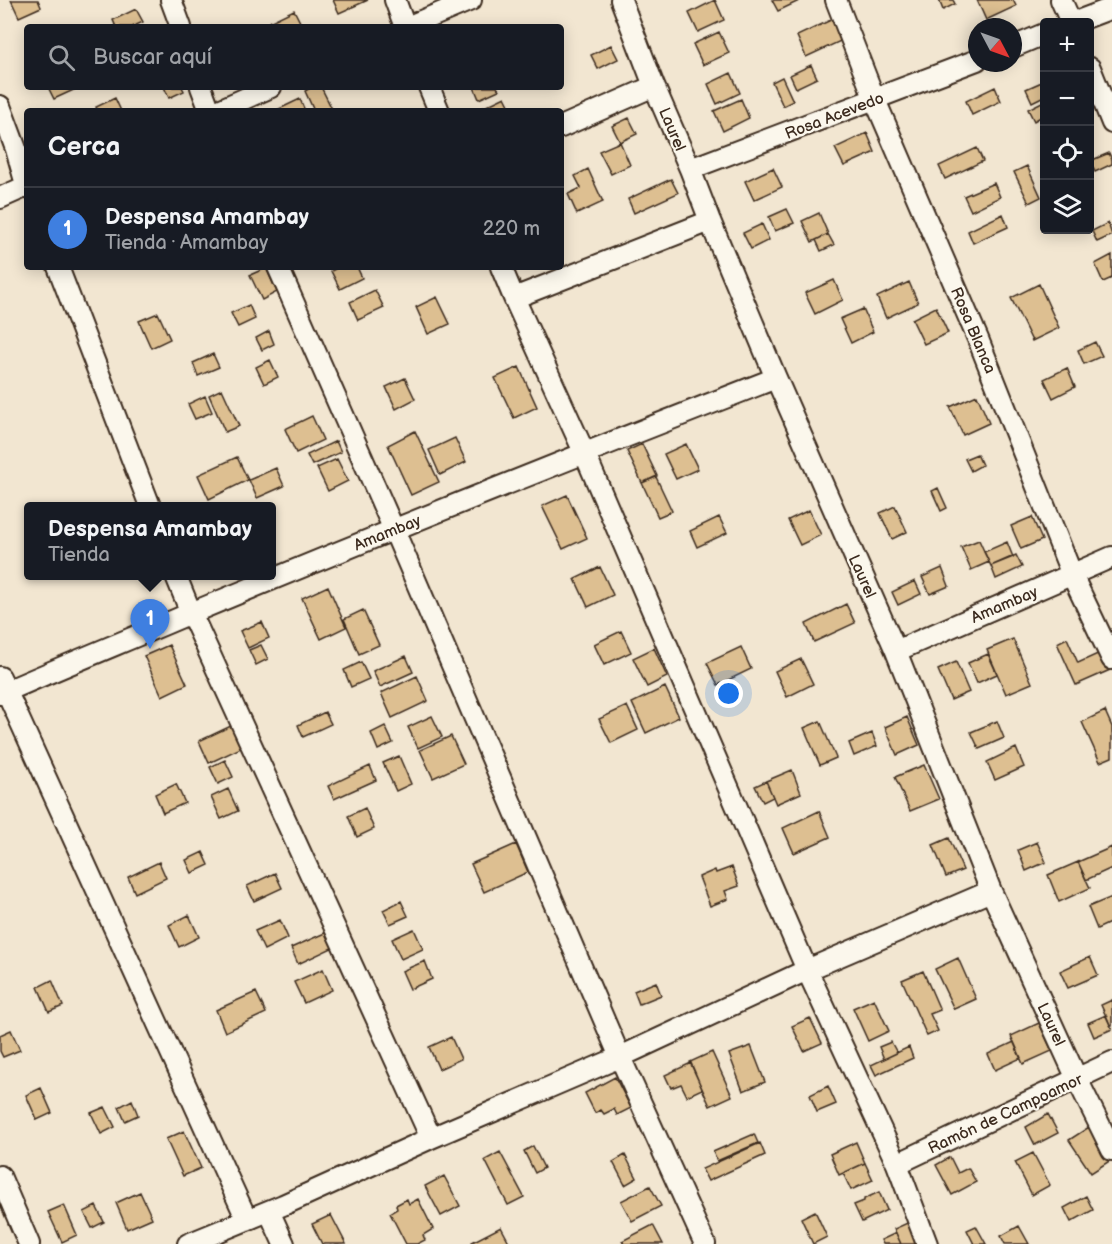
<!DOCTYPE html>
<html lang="es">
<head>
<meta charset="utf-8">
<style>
  :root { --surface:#171b24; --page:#242831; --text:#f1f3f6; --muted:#9ea1a6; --line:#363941; --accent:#d1495b }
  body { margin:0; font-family:"Balsamiq Sans",sans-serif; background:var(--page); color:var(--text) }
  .controls { position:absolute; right:18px; top:18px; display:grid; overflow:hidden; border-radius:6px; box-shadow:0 3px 15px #0003 }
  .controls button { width:54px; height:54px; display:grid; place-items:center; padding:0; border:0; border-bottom:2px solid var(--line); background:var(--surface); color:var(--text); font:30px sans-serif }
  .compass { position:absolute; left:968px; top:18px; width:54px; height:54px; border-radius:50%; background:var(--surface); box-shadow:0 3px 15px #0003; rotate:131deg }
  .you { position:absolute; left:729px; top:694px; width:21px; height:21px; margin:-15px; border:4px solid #fff; border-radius:50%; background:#1a73e8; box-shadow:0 0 0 9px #1a73e833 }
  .badge { display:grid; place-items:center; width:39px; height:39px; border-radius:50%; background:var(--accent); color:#fff; font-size:20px; font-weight:700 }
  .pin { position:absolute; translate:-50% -50px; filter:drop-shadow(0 2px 3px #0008) }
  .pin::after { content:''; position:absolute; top:32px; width:21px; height:18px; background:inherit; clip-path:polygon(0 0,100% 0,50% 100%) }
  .popup { position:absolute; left:24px; top:502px; width:252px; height:78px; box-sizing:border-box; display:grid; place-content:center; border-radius:6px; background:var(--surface); filter:drop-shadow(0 2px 4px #0005); font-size:20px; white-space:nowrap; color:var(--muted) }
  .popup b { font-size:22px; color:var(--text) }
  .popup::after { content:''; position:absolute; left:50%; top:100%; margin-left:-12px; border:12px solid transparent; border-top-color:var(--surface) }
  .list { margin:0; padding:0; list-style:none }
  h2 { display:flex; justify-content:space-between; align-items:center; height:78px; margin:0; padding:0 24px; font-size:26px }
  h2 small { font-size:20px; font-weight:400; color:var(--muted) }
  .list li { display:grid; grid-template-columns:39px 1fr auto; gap:18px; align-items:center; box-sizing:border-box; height:84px; padding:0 24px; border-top:2px solid var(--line) }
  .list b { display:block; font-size:22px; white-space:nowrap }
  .list p { margin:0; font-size:20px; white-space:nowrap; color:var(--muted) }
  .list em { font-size:20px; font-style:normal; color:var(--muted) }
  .icon { flex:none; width:33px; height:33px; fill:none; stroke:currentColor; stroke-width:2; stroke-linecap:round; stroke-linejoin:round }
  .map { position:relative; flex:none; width:1112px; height:1244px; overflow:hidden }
  .search { position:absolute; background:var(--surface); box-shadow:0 3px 15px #0003; left:24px; top:24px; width:540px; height:66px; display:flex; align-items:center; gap:15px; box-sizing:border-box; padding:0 21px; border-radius:6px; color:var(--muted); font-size:22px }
  .panel { position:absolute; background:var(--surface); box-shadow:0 3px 15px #0003; left:24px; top:108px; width:540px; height:162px; border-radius:6px }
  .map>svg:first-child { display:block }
  .building { fill:#ddbf91; stroke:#3b2a1e; stroke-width:1.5 }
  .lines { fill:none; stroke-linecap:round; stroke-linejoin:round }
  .minor-casing { stroke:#3b2a1e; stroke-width:24 }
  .minor { stroke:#fbf7ec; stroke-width:20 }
  .labels { text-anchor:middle; stroke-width:4.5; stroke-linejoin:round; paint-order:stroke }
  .street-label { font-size:16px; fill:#3b2a1e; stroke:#fbf7ec }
</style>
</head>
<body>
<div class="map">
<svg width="1112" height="1244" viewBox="0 0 1112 1244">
  <rect width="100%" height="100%" fill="#f2e6d1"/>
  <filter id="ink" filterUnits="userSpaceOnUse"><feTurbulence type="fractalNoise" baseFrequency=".0167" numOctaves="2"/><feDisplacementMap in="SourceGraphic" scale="12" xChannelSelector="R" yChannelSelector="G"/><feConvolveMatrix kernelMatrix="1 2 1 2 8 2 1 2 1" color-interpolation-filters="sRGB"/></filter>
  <g filter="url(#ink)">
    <path class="building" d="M11,0H38L41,7L19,17Z
      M333,0H368L339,13Z
      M715,0L724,20L698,32L689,13Z
      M772,0H799V1L778,11Z
      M939,0H953L955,4L943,10Z
      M977,0H1013L1016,6L986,20Z
      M136,9L143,22L132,27H116L113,20Z
      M294,10L301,24L295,27H271L269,22Z
      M835,18L845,39L806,57L797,36Z
      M719,32L729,53L703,65L693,44Z
      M611,45L618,59L598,69L591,55Z
      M811,65L817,78L796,88L790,75Z
      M731,73L740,93L717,104L708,84Z
      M782,77L793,101L783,106L772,82Z
      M1044,81V96L1032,102L1026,89Z
      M48,87H80L54,99Z
      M164,87H182L184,91L169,98Z
      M312,87H321L333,111H314L305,91Z
      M474,87H497L499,90L479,99Z
      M995,87L1001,101L972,115L966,101Z
      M505,97L512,111H476Z
      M115,98L121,111H98L96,107Z
      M300,99L305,111H275Z
      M741,99L749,118L723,131L714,111Z
      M1044,101V115L1034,121L1028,109Z
      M629,118L637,134L620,142L612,126Z
      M867,133L875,152L844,166L835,148Z
      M620,142L630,165L611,174L599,151Z
      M977,148L983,161L945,179L939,166Z
      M1109,153L1112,160V164L1095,172L1090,161Z
      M1027,166L1041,197L1029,203L1014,172Z
      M773,168L782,187L754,200L745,181Z
      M588,169L603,202L577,214L568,194L581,188L575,176Z
      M671,179L678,193L634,213L628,199Z
      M994,183L1000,197L971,211L964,196Z
      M787,209L794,223L775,231L769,217Z
      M819,213L828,234L812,242L802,221Z
      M1003,214L1008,227L973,243L968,231Z
      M1108,223L1112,235L1097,242L1092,231Z
      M762,224L769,240L751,249L743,233Z
      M828,234L834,245L821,251L816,240Z
      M1112,255V278L1103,282L1095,264Z
      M339,267H357L362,278L340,289L331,271Z
      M266,268L277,292L262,300L250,275Z
      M834,280L843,300L815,314L805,293Z
      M909,282L918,303L886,318L877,297Z
      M1039,284L1059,328L1032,341L1011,298Z
      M375,290L384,308L358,320L350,302Z
      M437,297L450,324L428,334L416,307Z
      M249,305L255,319L238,327L231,313Z
      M936,307L948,333L924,344L912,319Z
      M863,309L873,332L851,343L840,319Z
      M158,313L170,339L151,348L139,321Z
      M269,331L274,344L262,350L256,338Z
      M1095,342L1102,356L1084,364L1078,350Z
      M213,354L219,367L198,376L193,363Z
      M270,360L278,377L264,384L256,367Z
      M519,367L537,407L514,418L495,378Z
      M1067,368L1075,387L1053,398L1044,379Z
      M405,378L415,399L396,409L386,387Z
      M222,389L239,426L225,432L209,395Z
      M977,395L989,423L963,435L950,407Z
      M205,396L212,412L195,419L188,404Z
      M312,416L323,440L296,453L285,429Z
      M415,431L439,482L411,495L388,445Z
      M455,438L466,462L440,475L429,450Z
      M336,441L341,452L312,465L307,455Z
      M642,444L657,476L642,483L627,451Z
      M686,444L698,469L676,479L664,454Z
      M977,454L982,465L971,471L965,459Z
      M237,457L248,480L209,499L198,475Z
      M337,459L348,481L328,491L317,468Z
      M276,468L284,486L257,498L249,480Z
      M656,477L672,511L658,517L642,483Z
      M938,488L947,508L941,511L932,491Z
      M567,495L587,538L563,549L542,506Z
      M895,506L907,532L892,539L880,513Z
      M809,510L821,535L800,545L788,520Z
      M719,517L727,533L697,547L690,531Z
      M1032,517L1042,540L1021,549L1011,526Z
      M979,540L989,562L971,570L961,547Z
      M1007,542L1013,557L991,566L984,552Z
      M1016,555L1022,567L996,579L991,566Z
      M600,567L613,595L588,607L575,579Z
      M942,568L949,586L930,594L922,577Z
      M915,581L921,594L898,605L892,592Z
      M328,586L346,627L321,639L302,598Z
      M846,604L855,623L814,642L806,624Z
      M363,610L379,645L359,654L344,619Z
      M262,622L269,638L248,648L240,631Z
      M621,631L631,652L604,665L594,644Z
      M1067,638L1078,663L1102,652L1110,670L1076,685L1057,643Z
      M1013,639L1032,683L1006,694L987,650Z
      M169,645L187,684L162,696L144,656Z
      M261,645L268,659L256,665L249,650Z
      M741,647L751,669L718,685L707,663Z
      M654,648L667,677L647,687L633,658Z
      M988,654L997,674L977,683L968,663Z
      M406,656L413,672L380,687L373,671Z
      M801,659L813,684L787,697L775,671Z
      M361,662L369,679L351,687L344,670Z
      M956,662L969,692L951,700L938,670Z
      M417,676L428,701L392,718L381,693Z
      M665,687L679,717L646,733L632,703Z
      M627,706L638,730L611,743L599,719Z
      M1105,711L1112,727V757L1100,762L1082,722Z
      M325,712L331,724L303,737L298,725Z
      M432,716L442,737L418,748L408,727Z
      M907,717L919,745L897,755L885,727Z
      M820,721L836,758L820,765L804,728Z
      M997,721L1004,738L979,749L971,732Z
      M233,725L243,747L209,763L199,741Z
      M385,726L393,743L378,750L371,733Z
      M872,733L877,746L854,756L849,743Z
      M451,736L464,764L433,778L420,750Z
      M1016,748L1024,767L995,780L987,762Z
      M399,756L411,784L396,791L383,763Z
      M225,760L233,777L218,784L210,767Z
      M924,765L939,799L910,811L895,777Z
      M370,766L376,780L334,799L328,786Z
      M792,770L801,793L776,804L766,781Z
      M766,781L773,797L763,802L755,786Z
      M176,784L185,803L163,813L155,794Z
      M228,789L238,811L221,819L211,797Z
      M365,808L374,829L357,837L348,816Z
      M819,811L830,837L794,853L783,828Z
      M949,838L963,870L946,877L933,845Z
      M1037,842L1046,862L1026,871L1018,850Z
      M516,844L528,872L484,892L471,864Z
      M1112,847V868L1086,880L1078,862Z
      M203,852L209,865L192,873L186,860Z
      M159,862L166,878L135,893L128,877Z
      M1078,862L1090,888L1059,902L1048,875Z
      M732,867L739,886L725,891L728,899L710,906L699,877L715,870L716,873Z
      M275,873L282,888L254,901L247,886Z
      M1112,897V922L1097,929L1088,907Z
      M401,901L408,916L390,924L383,910Z
      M189,915L199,937L179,947L169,925Z
      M280,920L288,938L264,950L255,931Z
      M414,929L423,949L401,959L392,939Z
      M327,932L334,947L298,964L291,948Z
      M1090,957L1098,975L1068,988L1060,971Z
      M958,958L976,999L954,1009L935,969Z
      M425,961L432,979L410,989L402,971Z
      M323,969L332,990L304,1003L294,982Z
      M923,971L940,1010L930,1014L938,1031L927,1036L902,980Z
      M52,980L63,1006L49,1012L38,987Z
      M656,982L661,995L639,1004L634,991Z
      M256,992L266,1013L225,1032L216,1010Z
      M874,999L889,1031L868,1041L853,1008Z
      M1112,1000V1025H1110L1101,1005Z
      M1106,1015L1112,1029L1094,1037L1088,1023Z
      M810,1018L822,1043L804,1051L792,1026Z
      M1039,1023L1052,1051L1023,1064L1011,1036Z
      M11,1030L20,1050L3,1057L0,1051V1035Z
      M451,1037L461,1059L439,1069L429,1047Z
      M891,1042L897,1053L884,1059L879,1047Z
      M1014,1042L1021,1058L995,1070L988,1054Z
      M751,1046L765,1082L743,1091L729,1054Z
      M909,1047L913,1058L876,1075L871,1065Z
      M712,1052L732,1096L710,1106L690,1062Z
      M691,1063L702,1089L687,1096L681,1084L671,1088L665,1075Z
      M615,1077L631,1108L617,1115L614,1109L604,1114L601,1110L595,1113L585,1093Z
      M828,1086L836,1104L817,1112L810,1095Z
      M41,1088L52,1113L37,1120L26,1095Z
      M132,1100L138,1115L125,1121L119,1107Z
      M105,1107L115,1127L101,1134L91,1113Z
      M1048,1114L1058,1133L1035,1145L1026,1127Z
      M1089,1127L1111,1160L1091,1173L1069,1140Z
      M184,1131L201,1168L183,1176L166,1139Z
      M754,1134L758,1143L717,1161L713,1152Z
      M856,1142L865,1163L839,1175L830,1154Z
      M760,1143L765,1155L708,1181L702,1169Z
      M533,1146L544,1168L535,1173L524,1151Z
      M500,1152L524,1197L508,1205L485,1160Z
      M1033,1153L1050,1185L1032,1195L1015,1162Z
      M625,1155L637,1178L625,1185L613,1162Z
      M950,1157L958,1173L968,1168L976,1182L952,1195L936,1165Z
      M865,1163L873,1180L851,1190L843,1173Z
      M444,1176L460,1206L441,1216L425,1186Z
      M650,1186L661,1206L632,1221L621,1201Z
      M140,1192L152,1218L127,1229L116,1203Z
      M879,1192L887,1210L862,1222L854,1205L864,1201V1199Z
      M1086,1196L1093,1210L1071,1222L1064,1208Z
      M407,1199L409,1204L418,1199L433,1229L423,1235L425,1240L417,1244H406L390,1213L397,1209L396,1205Z
      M64,1205L77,1235L62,1242L48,1212Z
      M96,1206L104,1222L92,1228L84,1212Z
      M815,1211L827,1237L813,1244L801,1218Z
      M331,1215L346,1244H322L312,1224Z
      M914,1220L925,1244H901L894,1229Z
      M653,1225L663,1244H624L622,1241Z
      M976,1226L986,1244H974L967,1230Z
      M1019,1226L1029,1244H1005L1001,1236Z
      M501,1227L509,1242L506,1244H473L472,1242Z
      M896,1233L901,1244H883L881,1240Z"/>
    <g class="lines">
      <defs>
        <path id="minor" d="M171,0L181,27
          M395,0L405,27
          M621,0L654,86L690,169L710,221L776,378L896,651L991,891L1077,1079L1112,1150
          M836,0L875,100L978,339L1072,575L1112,659
          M1061,0L1071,22
          M1075,22L1112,8
          M407,27L471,0
          M1013,47L1044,34
          M1090,68L1112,123
          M201,87L210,111
          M429,87L439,111
          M0,106L16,149L27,188
          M217,111L271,87
          M561,127L654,86
          M690,169L977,60
          M0,198L27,186
          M58,267L150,506
          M278,267L394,530L620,1057L705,1244
          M501,267L514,298L584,452L807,970L897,1164L927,1244
          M514,298L710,221
          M176,576L191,613L431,1138
          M896,651L1112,557
          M0,677L247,1220
          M0,694C61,667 123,642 184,616C380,534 578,455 776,378
          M897,1164L1112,1062
          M0,1176L29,1244
          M269,1211L284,1244
          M188,1244L283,1205L431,1138L620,1057L807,970L991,891"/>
      </defs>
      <use href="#minor" class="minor-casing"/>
      <use href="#minor" class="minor"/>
    </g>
  </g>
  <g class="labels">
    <g class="street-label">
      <text transform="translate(834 115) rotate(-21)" y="6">Rosa Acevedo</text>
      <text transform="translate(673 129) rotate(67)" y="6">Laurel</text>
      <text transform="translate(974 330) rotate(67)" y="6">Rosa Blanca</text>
      <text transform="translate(387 532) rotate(-22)" y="6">Amambay</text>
      <text transform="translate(863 576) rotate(66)" y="6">Laurel</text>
      <text transform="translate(1004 604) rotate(-23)" y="6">Amambay</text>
      <text transform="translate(1052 1024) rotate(65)" y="6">Laurel</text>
      <text transform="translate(1005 1113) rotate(-25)" y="6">Ramón de Campoamor</text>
    </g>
  </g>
</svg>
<div class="controls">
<button>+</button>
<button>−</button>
<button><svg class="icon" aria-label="locate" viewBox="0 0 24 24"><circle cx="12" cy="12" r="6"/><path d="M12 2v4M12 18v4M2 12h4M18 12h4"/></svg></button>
<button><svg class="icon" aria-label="layers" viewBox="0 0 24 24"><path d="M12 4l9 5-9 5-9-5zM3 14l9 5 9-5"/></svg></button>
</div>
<svg class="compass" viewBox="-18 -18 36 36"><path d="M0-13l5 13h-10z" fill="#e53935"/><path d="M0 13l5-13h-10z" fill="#9ea1a6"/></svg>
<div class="you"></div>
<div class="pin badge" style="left:150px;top:649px;background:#3f7fe0">1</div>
<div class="popup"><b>Despensa Amambay</b>Tienda</div>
<div class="search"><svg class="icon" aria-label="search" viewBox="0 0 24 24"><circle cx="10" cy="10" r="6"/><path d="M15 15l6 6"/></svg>Buscar aquí</div>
<section class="panel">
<h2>Cerca<small></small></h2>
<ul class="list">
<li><span class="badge" style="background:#3f7fe0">1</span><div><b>Despensa Amambay</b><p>Tienda · Amambay</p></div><em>220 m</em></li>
</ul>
</section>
</div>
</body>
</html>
